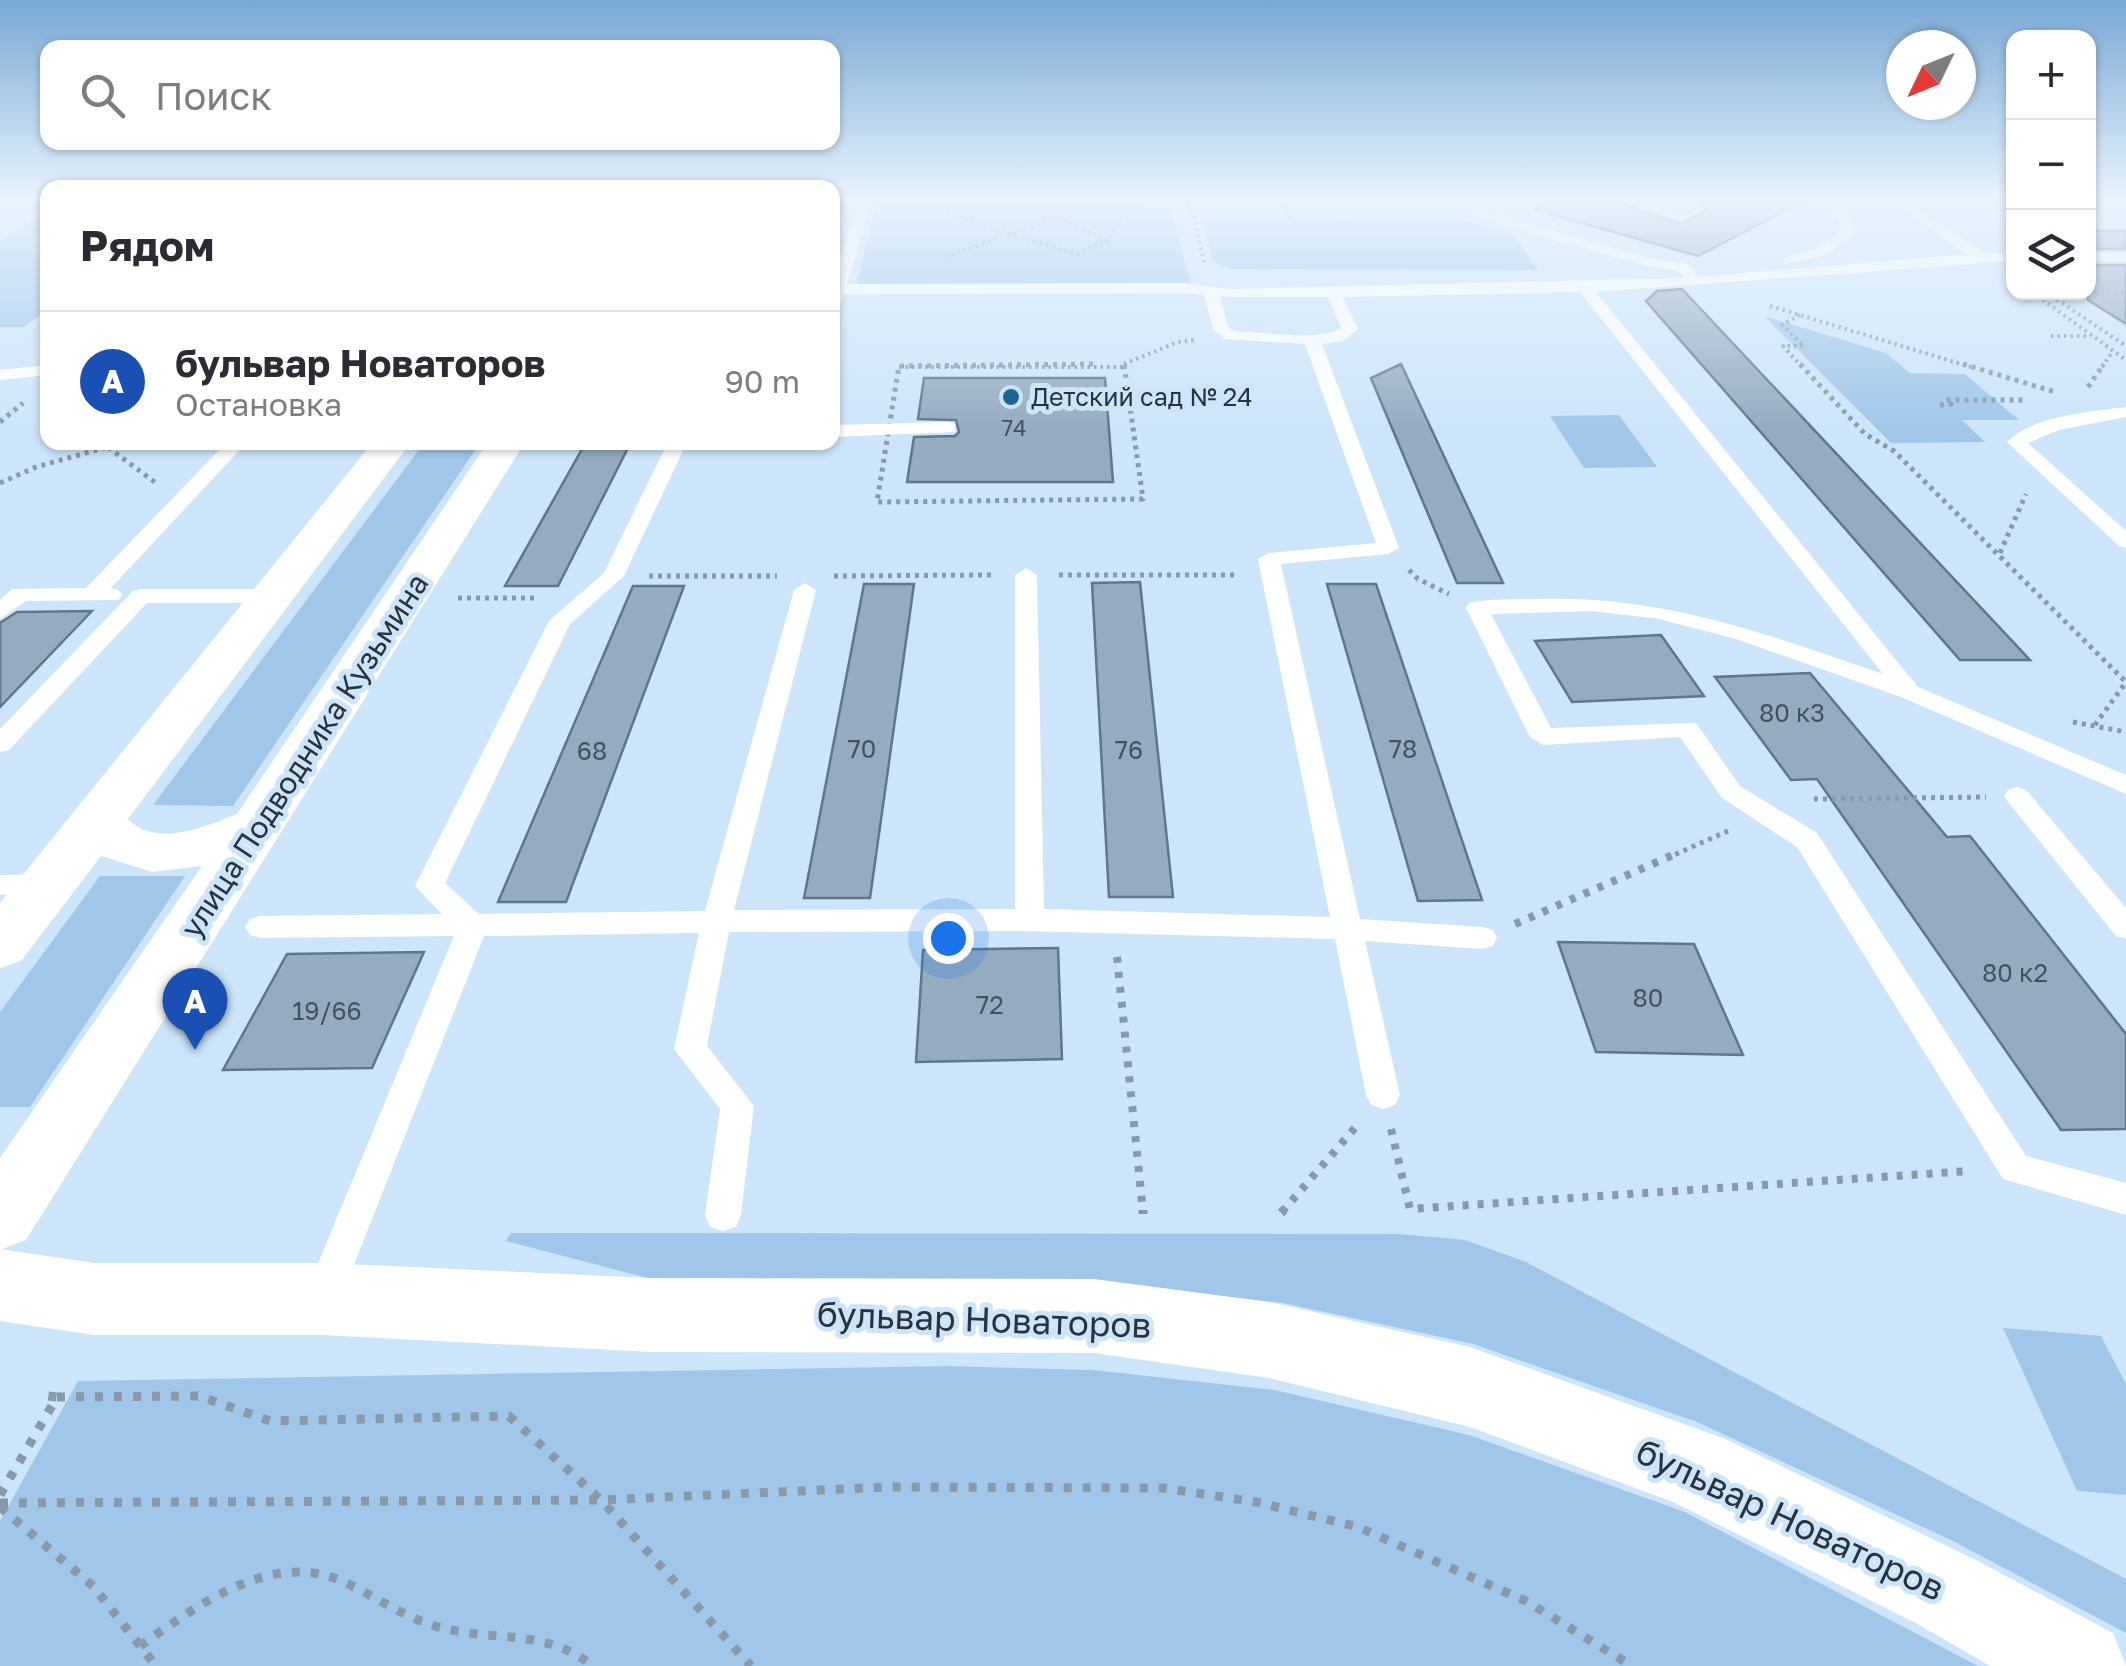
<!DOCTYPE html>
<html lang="ru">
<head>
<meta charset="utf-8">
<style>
  :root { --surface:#fff; --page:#f7f7f7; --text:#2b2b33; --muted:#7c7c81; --line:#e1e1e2; --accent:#7c3aed }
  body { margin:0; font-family:"Golos Text",sans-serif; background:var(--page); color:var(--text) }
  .controls { position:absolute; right:30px; top:30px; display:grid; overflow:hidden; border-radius:20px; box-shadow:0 2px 8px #0004 }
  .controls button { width:90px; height:90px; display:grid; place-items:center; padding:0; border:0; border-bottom:2px solid var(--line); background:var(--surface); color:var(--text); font:50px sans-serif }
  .compass { position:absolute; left:1886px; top:30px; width:90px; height:90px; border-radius:50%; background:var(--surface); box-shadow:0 2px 8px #0004; rotate:227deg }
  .you { position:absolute; left:948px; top:938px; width:35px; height:35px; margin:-25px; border:8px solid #fff; border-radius:50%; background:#1a73e8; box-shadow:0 0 0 15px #1a73e833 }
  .badge { display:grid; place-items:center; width:65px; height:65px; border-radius:50%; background:var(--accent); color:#fff; font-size:32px; font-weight:700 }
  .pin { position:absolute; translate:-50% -82px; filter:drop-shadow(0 2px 5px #0008) }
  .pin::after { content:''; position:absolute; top:52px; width:35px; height:30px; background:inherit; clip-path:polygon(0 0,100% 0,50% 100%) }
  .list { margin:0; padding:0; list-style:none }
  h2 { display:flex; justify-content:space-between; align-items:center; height:130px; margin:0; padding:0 40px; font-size:42px }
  h2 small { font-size:32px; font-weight:400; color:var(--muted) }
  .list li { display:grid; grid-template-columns:65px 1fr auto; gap:30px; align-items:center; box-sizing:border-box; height:140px; padding:0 40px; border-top:2px solid var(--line) }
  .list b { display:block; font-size:38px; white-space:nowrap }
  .list p { margin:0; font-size:32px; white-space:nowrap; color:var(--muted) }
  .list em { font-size:32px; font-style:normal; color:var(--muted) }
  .icon { flex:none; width:55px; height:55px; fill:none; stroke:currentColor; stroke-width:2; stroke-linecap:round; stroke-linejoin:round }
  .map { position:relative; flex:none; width:2126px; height:1666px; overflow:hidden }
  .search { position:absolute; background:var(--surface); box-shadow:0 2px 8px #0004; left:40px; top:40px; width:800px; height:110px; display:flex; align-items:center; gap:25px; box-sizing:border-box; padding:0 35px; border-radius:20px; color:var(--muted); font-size:38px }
  .panel { position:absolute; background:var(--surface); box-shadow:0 2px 8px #0004; left:40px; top:180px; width:800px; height:270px; border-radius:20px }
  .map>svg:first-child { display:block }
  .green { fill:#a0c7ea }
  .building { fill:#95abc0; stroke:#617689; stroke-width:2.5 }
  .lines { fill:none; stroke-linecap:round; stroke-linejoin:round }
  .path-far3 { stroke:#889aaa; stroke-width:4; stroke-dasharray:2.5 4; stroke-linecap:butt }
  .path-far2 { stroke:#889aaa; stroke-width:5; stroke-dasharray:4 5; stroke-linecap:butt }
  .path-far1 { stroke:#889aaa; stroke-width:8; stroke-dasharray:6 9; stroke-linecap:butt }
  .path { stroke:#889aaa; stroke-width:9; stroke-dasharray:8 11; stroke-linecap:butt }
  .service { fill:#fff; fill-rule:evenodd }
  .minor { fill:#fff; fill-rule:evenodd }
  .tertiary { fill:#fff; fill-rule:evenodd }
  .poi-dot { fill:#1e6397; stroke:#cde5fa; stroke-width:4 }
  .labels { text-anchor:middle; stroke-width:10; stroke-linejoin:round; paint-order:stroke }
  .far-number-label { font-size:22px; fill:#45515d }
  .far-poi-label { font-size:25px; fill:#2a333c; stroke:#cde5fa; text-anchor:start }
  .number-label { font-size:25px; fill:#45515d }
  .street-label { font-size:30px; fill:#2a333c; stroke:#cde5fa }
  .near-street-label { font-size:35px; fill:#2a333c; stroke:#cde5fa }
</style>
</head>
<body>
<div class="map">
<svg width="2126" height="1666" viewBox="0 0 2126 1666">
  <rect width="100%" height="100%" fill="#cde5fa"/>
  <path class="green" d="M878,198H1145L1144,208L1171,209L1191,285L856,286Z
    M42,216H47V310L24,327H0V241Z
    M1202,219L1463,220L1513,235L1538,270L1232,269L1213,262Z
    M1764,316L1886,353L1910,373L1965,374L2019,420H1962L1985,442L1891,443Z
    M1619,415L1657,467L1584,468L1550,416Z
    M424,443H480L233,806L153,805Z
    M100,876H185L30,1107H0V1012Z
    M511,1233L1399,1234L1465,1240L1526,1262L2126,1579V1633L1953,1541L1697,1422L1473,1344L1283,1303L1101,1283L663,1282L506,1241Z
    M2003,1328L2101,1336L2126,1384V1495L2077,1491Z
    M947,1366L1093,1370L1275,1390L1469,1435L1685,1512L1978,1666H0V1521L78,1381Z"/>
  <path class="building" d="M1538,198H1603L1681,224L1706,211L1699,198H1809L1698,256L1536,210Z
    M2088,231H2126V249H2088Z
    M2088,265H2126V324L2088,300Z
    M1682,289L2030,660H1960L1646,301L1657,291Z
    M1401,364L1503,583H1457L1371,378Z
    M924,378H1105L1113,482H907L914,437L955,436L959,432L956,420L918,419Z
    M586,442H631L558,586H505Z
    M1140,582L1173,897H1109L1092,583Z
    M864,584H914L870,898H804Z
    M1327,584H1376L1482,900L1418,901Z
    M633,586H684L566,902H498Z
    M92,611L0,707V623L17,612Z
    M1661,635L1704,696L1572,702L1535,641Z
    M1810,673L1947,837L1970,836L2126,1034V1129L2061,1130L1817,779L1791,780L1715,677Z
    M1558,942L1694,944L1743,1055L1596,1052Z
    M1058,948L1062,1059L916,1062L923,950Z
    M424,952L372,1068L223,1070L287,954Z"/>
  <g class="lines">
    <path class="path-far3" d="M897,198L1082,256
      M1185,198L1195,220L1204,263
      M1256,198H1323
      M1283,198L1290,219
      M1100,203L1115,210L1120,220L1107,241
      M1058,218L1107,241L1077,253
      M945,257L1114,198
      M2032,292L2126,360
      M2046,292L2126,346
      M2088,292H2126
      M1770,306L1971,367
      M1800,315L1782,325L1804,346H1783L1802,367
      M2051,336H2091
      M1124,364L1178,342L1195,340
      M899,367H1124
      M2102,367L2113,351"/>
    <path class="path-far2" d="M1093,364L899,366L877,502L1143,499L1124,364
      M1800,364L1865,434L1894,451L2126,682
      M1963,364L2055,392
      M2088,387L2104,364
      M1940,405L1951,404L1946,400H2024
      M0,422L23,403
      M101,442L156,483
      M0,483L36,467L107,447
      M2000,553L2026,494
      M1409,570L1418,579L1449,594
      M1059,575H1237
      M649,576H777
      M834,576L992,575
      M458,598H535
      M2073,722L2126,732
      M2095,725L2126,682
      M1814,799L1986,797
      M1667,858L1728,831"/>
    <path class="path-far1" d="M1515,924L1673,855
      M1117,957L1143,1212
      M1391,1129L1410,1209L1969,1171
      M1282,1212L1360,1122"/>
    <path class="path" d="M1143,1210V1214
      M1281,1213L1284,1210
      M57,1397L199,1396L270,1421L509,1416L601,1500L751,1666
      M0,1495L57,1397L40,1395
      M0,1503L601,1500L886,1487L1163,1488L1256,1502L1358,1527L1526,1601L1632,1666
      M0,1507L93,1586L156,1666
      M140,1646C197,1606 270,1550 342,1581C378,1597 408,1621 447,1629C500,1641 548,1630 593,1666"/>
    <path class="service" d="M0,198H33L0,204Z
      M859,198H873L847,284L1184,283L1229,289L1684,278L1678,271L1647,266L1496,223L1473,213L1463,198H1476L1483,207L1506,217L1653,259L1688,264L1698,277L1966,254L1887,198H2014V204H1910L1985,253H2014V261L1596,292L1918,687L2126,775V794L1901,697L1736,639L1659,619L1592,611L1491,614L1551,728L1696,723L1740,786L1817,833L2026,1156L2126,1183V1215L2003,1179L1797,847L1722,798L1680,737L1543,745L1530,737L1466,608L1469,603C1491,598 1516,600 1538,599C1663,595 1767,634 1883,674L1580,292L1343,297L1358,329L1343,341L1322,344L1399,548L1388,554L1281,564L1360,919L1482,927L1493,930L1497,938L1493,946L1482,949L1365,941L1400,1095L1395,1105L1383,1109L1371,1105L1366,1095L1335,939L1024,931L729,932L707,1046L754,1106L741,1215L736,1227L723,1231L710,1227L705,1215L720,1109L674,1049L699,933L484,936L336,1310L323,1315L310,1310L304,1297L454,936L260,938L250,935L245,927L250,919L260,916L442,914L415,886L549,621L604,573L668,442H687L624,576L570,624L445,883L479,914L705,911L794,590L805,583L816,590L734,910L1015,909V575L1026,568L1037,575L1044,909L1330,917L1258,559L1269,553L1376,543L1305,344L1225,339L1213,329L1204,295L1184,293L844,294L839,308L832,310V282ZM1220,297H1328L1341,328C1321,342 1261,332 1235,331L1228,327Z
      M1607,198H1629L1681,212L1687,208L1681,198H1694L1702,210L1682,220Z
      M1820,198H1834L1851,217L1855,232L1826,255L1784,264V258L1816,249L1841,231L1837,218Z
      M2088,198H2126V203H2088Z
      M2088,253H2126V261H2088Z
      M48,365V375L0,380V370Z
      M2126,407V417L2059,430L2028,443L2126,531V548L2119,546L2007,442C2034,415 2090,412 2126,407Z
      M948,422L955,424V432L832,437V425Z
      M227,442H247L111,588L119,590L122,595L119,600L26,601L0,619V600L12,589L86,588Z
      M141,589H273L284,596L273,603H147L9,750L0,752V729L133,591Z
      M2017,787L2026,790L2126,908V939L2116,936L2008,802L2004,796L2008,790Z
      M48,874L58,877L62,884L58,891L0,895V875Z"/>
    <path class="minor" d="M373,442H411L128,819C156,848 205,827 237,814L488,442H525L26,1240L0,1250V1158L202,866L152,872L101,856L21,961L0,968V903Z"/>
    <path class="tertiary" d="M0,1249L94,1263H322L651,1278L1094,1279L1269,1302L1470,1347L1723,1438L1976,1560L2113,1633L2126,1666H1990L1914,1622L1673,1502L1470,1427L1269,1378L1094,1353L651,1352L322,1335H94L0,1321Z"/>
  </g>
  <linearGradient id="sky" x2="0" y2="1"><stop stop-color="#78a8d4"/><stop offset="0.46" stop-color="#e8f3fd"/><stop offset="1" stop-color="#e8f3fd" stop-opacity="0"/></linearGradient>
  <rect width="2126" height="431" fill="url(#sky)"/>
  <circle class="poi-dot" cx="1011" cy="397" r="10"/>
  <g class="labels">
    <g class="far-number-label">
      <text x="1014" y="436">74</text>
    </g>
    <g class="far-poi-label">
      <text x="1031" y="406">Детский сад № 24</text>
    </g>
    <g class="number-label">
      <text x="1792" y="722">80 к3</text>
      <text x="862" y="758">70</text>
      <text x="1403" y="758">78</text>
      <text x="1129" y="759">76</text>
      <text x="592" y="760">68</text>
      <text x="2015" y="982">80 к2</text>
      <text x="1648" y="1007">80</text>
      <text x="990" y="1014">72</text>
      <text x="327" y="1020">19/66</text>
    </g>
    <g class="street-label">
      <text transform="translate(305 756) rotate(-57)" y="10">улица Подводника Кузьмина</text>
    </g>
    <g class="near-street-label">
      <text transform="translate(984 1320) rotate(2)" y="12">бульвар Новаторов</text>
      <text transform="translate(1790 1520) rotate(25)" y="12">бульвар Новаторов</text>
    </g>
  </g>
</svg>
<div class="controls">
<button>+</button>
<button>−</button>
<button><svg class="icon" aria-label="layers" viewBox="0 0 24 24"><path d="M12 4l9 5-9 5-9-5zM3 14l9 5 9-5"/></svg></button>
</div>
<svg class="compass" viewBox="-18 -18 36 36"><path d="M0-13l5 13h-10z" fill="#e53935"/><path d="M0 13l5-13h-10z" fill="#7c7c81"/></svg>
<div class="you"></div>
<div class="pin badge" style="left:195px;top:1050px;background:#1a4fb4">A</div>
<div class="search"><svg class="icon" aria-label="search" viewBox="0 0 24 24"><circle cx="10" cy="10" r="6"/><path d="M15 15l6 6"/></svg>Поиск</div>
<section class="panel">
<h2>Рядом<small></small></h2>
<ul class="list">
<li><span class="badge" style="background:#1a4fb4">A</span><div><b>бульвар Новаторов</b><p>Остановка</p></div><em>90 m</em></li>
</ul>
</section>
</div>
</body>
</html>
